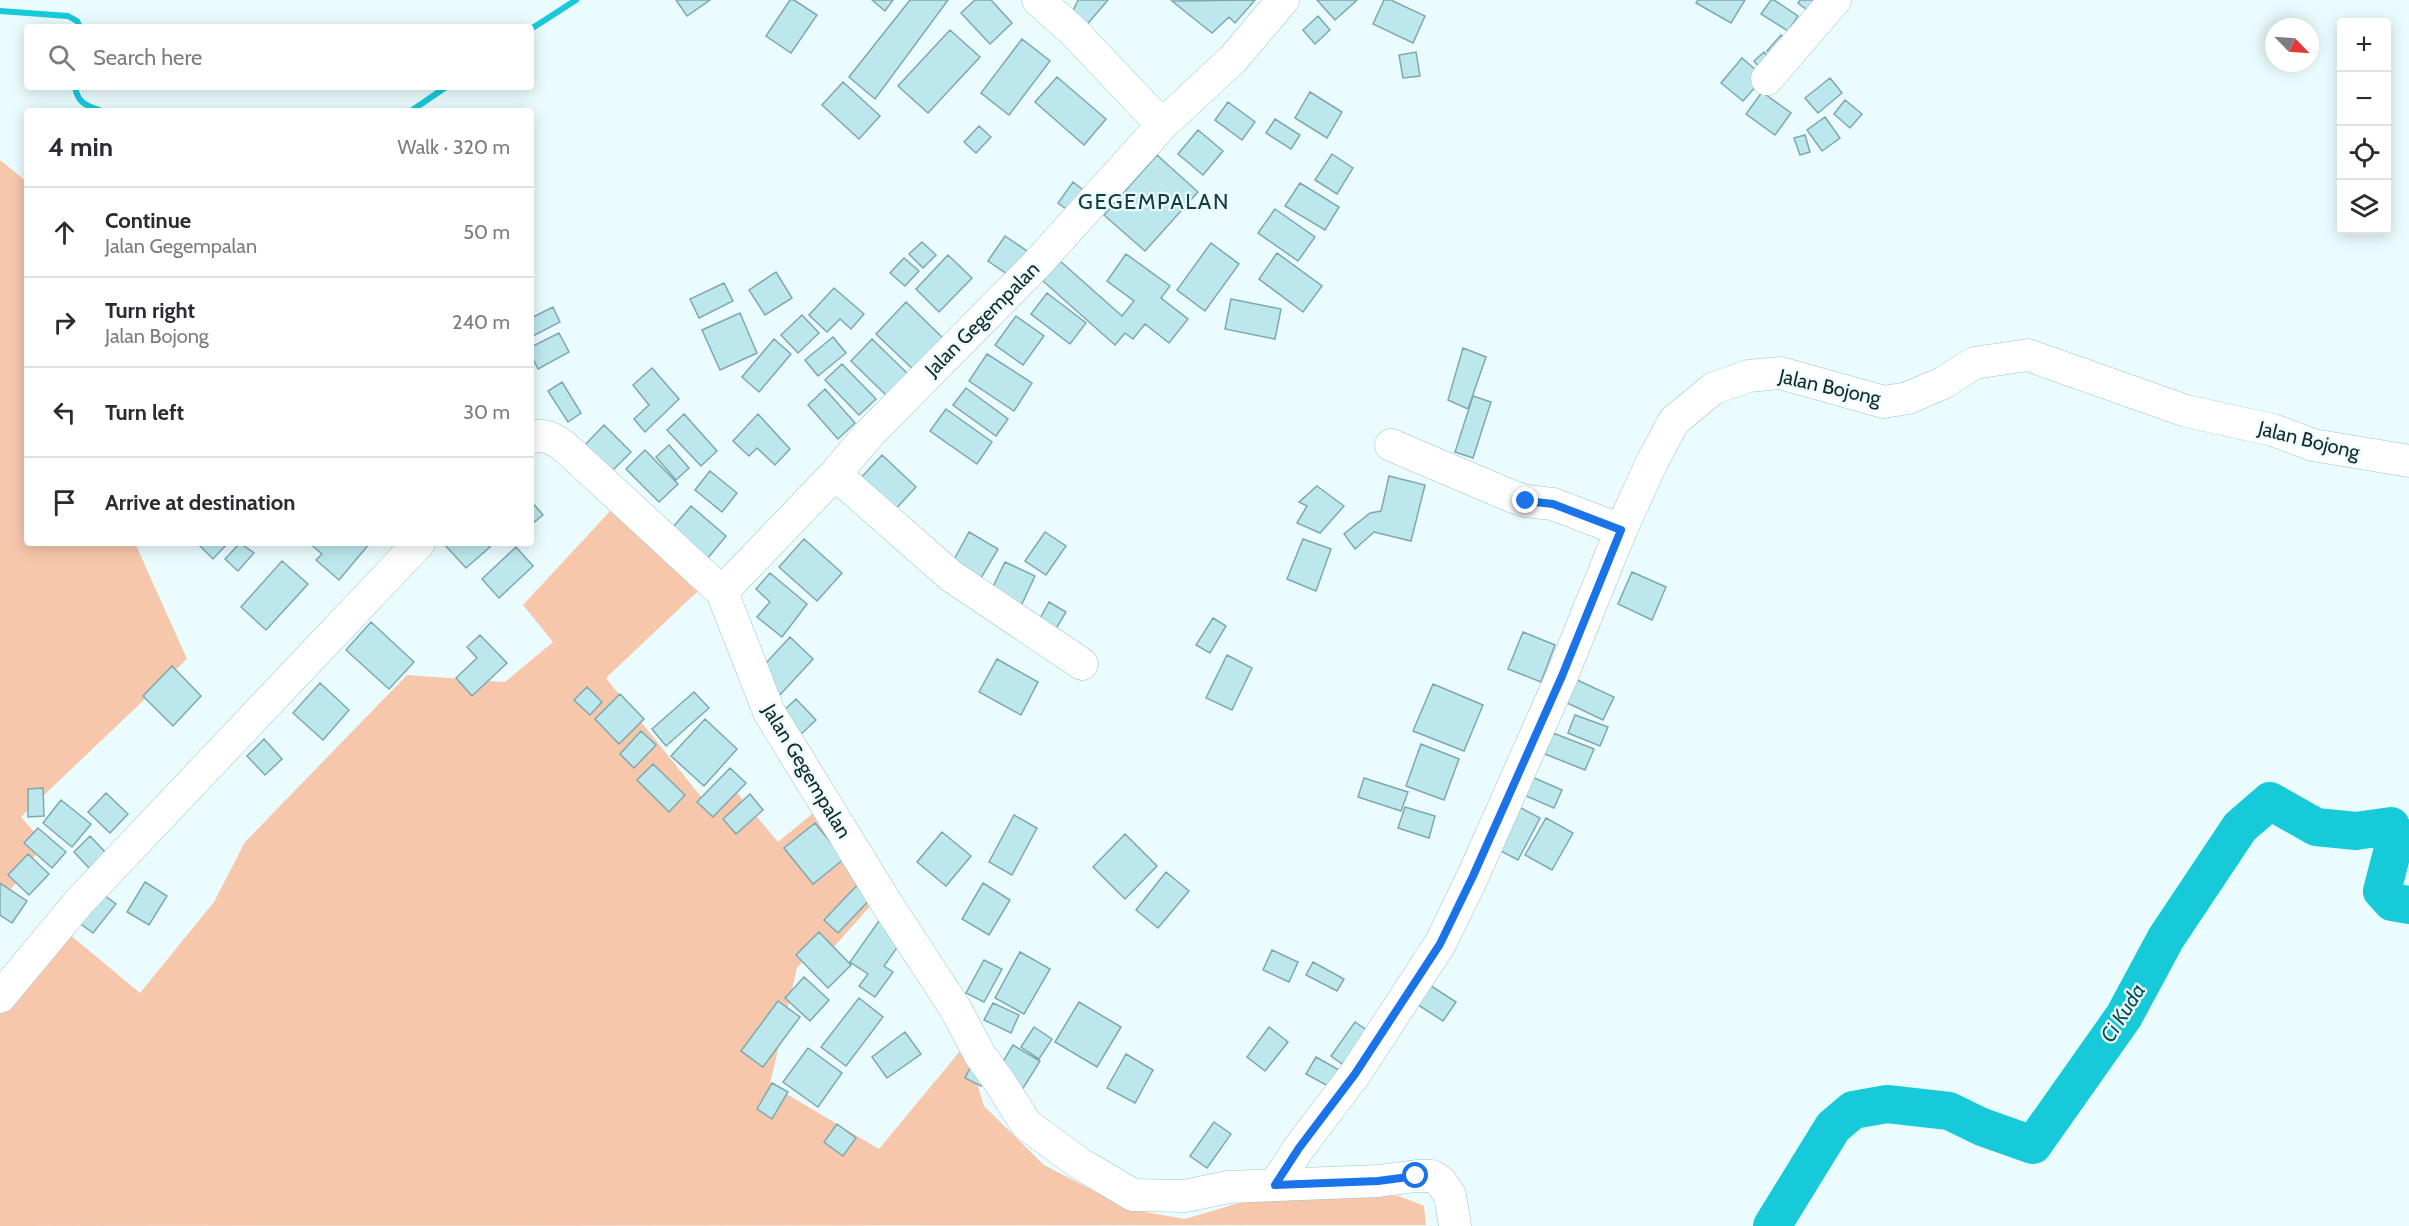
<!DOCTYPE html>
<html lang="en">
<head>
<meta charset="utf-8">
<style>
  :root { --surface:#fff; --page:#f7f7f7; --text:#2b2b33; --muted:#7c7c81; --line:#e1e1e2 }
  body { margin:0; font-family:Cabin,sans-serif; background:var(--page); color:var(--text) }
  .controls { position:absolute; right:18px; top:18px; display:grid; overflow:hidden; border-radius:6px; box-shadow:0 3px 15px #0003 }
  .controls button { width:54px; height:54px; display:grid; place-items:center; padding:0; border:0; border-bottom:2px solid var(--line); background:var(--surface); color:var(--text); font:30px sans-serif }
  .compass { position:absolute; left:2265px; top:18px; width:54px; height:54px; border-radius:50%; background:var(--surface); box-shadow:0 3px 15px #0003; rotate:115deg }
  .stop { position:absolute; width:18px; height:18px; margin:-14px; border:4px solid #1a73e8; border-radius:50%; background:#fff }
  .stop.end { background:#1a73e8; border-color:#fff; box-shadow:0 2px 6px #0008 }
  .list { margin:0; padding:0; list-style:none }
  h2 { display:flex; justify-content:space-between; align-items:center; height:78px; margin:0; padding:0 24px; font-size:26px }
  h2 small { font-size:20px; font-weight:400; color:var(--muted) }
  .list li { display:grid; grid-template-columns:39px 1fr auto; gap:18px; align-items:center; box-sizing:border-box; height:90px; padding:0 24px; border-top:2px solid var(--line) }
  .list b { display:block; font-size:22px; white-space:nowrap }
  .list p { margin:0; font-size:20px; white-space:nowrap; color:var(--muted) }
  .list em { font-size:20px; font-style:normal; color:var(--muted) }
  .icon { flex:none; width:33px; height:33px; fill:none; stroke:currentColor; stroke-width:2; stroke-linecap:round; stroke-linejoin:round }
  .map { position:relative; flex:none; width:2409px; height:1226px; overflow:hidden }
  .search { position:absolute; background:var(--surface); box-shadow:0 3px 15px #0003; left:24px; top:24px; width:510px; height:66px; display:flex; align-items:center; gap:15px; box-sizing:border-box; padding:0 21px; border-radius:6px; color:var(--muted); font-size:22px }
  .panel { position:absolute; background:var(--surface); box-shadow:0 3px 15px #0003; left:24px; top:108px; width:510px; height:438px; border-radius:6px }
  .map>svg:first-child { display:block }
  .green { fill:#f7c7ac }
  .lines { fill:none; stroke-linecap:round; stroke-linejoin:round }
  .stream { stroke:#17cada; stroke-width:6 }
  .river { stroke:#17cada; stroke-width:38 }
  .building { fill:#bce8ed; stroke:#7ea8ad; stroke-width:1.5 }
  .minor-casing { stroke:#9ac5ca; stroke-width:33 }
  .minor { stroke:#fff; stroke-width:32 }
  .route { stroke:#1a73e8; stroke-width:8 }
  .labels { text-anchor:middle; stroke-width:4.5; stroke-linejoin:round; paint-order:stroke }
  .street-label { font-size:20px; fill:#162729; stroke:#ebfcfe }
  .water-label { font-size:21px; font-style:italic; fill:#084e54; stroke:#ebfcfe }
  .quarter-label { font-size:22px; letter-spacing:1.5px; fill:#143d41; stroke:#ebfcfe }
</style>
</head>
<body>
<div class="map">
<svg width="2409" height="1226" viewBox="0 0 2409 1226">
  <rect width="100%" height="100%" fill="#ebfcfe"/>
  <path class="green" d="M0,160L27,182V543H135L187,659L21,817L44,843L0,905Z
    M613,508L698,591L606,678L710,808L734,789L778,842L817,810L874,902L833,948L822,939L797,968L770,1084L879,1149L965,1045L984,1106L1044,1165L1128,1209L1185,1219L1269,1194L1350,1193L1399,1196L1424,1206L1426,1225L0,1226V996L68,933L140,993L214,902L245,842L407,675L505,682L553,642L523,605Z"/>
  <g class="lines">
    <path class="stream" d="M0,11L68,16L77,21L80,27
      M531,29L576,0
      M75,87C78,104 87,106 102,111
      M411,111L446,87"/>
    <path class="river" d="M1772,1226L1833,1127L1853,1110L1887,1104L1949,1111L1982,1127L2033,1145L2124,1016L2166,938L2240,827L2270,801L2316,827L2356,831L2391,826L2396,837L2382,891L2392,902L2409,905"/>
  </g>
  <path class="building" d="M676,0H710L687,16Z
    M790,0H794L817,15L791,53L766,36Z
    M872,0H893L885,11Z
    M910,0H948L875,99L849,77Z
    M975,0H991L1012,23L990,44L961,13Z
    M1078,0H1108L1083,29L1068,22Z
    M1255,0L1235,23L1229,17L1212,33L1172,1Z
    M1317,0H1357L1335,20Z
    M1384,0H1391L1425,16L1413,43L1373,24Z
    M1698,0H1745L1731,23L1696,3Z
    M1771,0H1774L1798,16L1788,31L1761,14Z
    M1800,0H1826L1814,15L1798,3Z
    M1318,16L1330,30L1315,44L1303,30Z
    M950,30L980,57L928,113L898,86Z
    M1781,35L1792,45L1778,60L1767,51Z
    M1022,39L1050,61L1009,115L981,93Z
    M1416,52L1420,76L1403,78L1399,55Z
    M1764,52L1776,66L1766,75L1754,61Z
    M1742,58L1764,77L1743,101L1721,83Z
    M1057,77L1106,119L1084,145L1035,102Z
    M1830,78L1842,93L1818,113L1805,98Z
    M843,82L880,116L859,139L822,105Z
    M1310,92L1342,112L1327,138L1295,118Z
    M1762,92L1791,113L1775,135L1746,114Z
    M1845,100L1862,114L1850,128L1834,114Z
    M1228,102L1255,122L1242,140L1215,120Z
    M1825,117L1840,138L1822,151L1807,130Z
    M1275,119L1300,135L1291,149L1266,133Z
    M979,126L991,137L976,153L964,142Z
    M1198,130L1223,151L1203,175L1178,154Z
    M1805,135L1810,152L1800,155L1794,138Z
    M1332,154L1353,168L1337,194L1315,180Z
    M1157,155L1198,192L1145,251L1104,215Z
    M1073,182L1087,193L1072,213L1058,203Z
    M1300,183L1339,207L1325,230L1285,206Z
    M1275,209L1315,237L1298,261L1258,233Z
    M1005,236L1027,251L1010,276L988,261Z
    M922,242L936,255L923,268L909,254Z
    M1211,243L1239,264L1205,311L1177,290Z
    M1277,253L1322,286L1303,312L1259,279Z
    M1126,254L1170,286L1161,298L1188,319L1169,343L1145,324L1133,339L1125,333L1115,345L1043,281L1060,261L1122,316L1134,301L1107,281Z
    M948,255L972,278L939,312L916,289Z
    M904,258L919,271L905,286L890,273Z
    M776,272L792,298L765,315L749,290Z
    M724,283L733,301L699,318L690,299Z
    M834,288L864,314L851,329L840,319L827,332L809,315Z
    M1047,293L1086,323L1070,344L1031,314Z
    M1231,299L1281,309L1275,339L1225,329Z
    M906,302L947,342L917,373L876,334Z
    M553,307L560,322L531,337V318Z
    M740,313L757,353L720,370L702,330Z
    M802,315L819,333L798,353L781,335Z
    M1016,316L1044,336L1023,365L995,345Z
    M559,333L569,352L538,369L531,355V347Z
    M833,337L846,353L818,376L805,360Z
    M774,339L791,354L759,392L742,377Z
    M872,339L908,374L887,396L851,361Z
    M1463,348L1486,357L1468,409L1448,400Z
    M987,354L1032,383L1014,411L969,381Z
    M842,364L876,399L859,415L825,380Z
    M652,368L679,399L645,432L634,419L649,405L633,385Z
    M562,382L581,413L568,422L548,391Z
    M966,388L1008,419L996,436L953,405Z
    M825,389L855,423L838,439L808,405Z
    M1473,396L1491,402L1473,458L1455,452Z
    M946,409L992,442L977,464L930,431Z
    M684,414L717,451L701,466L667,430Z
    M758,414L790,449L775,465L757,448L749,456L733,441Z
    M604,425L631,452L610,473L584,446Z
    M669,445L689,468L676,480L656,457Z
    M645,450L678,484L659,502L626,469Z
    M882,455L916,487L891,514L857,482Z
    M710,471L737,493L722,512L695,490Z
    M1389,476L1425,485L1411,541L1374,532L1355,549L1344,534L1370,513L1381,511Z
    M1317,486L1344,506L1320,533L1297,523L1307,506L1299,502Z
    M531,501L543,515L531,525Z
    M691,506L726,536L703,564L668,533Z
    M969,532L998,549L978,583L950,567Z
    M1045,532L1066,546L1046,575L1025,561Z
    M804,539L842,573L817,601L779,567Z
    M1303,539L1331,549L1316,591L1287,579Z
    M197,543H228L213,559Z
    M240,543L254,553L238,571L225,559Z
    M309,543H370L339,580L316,560L322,554Z
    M443,543H486L490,547L466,568Z
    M516,547L533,566L499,598L482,579Z
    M282,561L308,584L266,630L241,607Z
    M1005,562L1035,576L1019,610L989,595Z
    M1632,572L1666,587L1652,620L1618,604Z
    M770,573L807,604L782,637L757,617L770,602L756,589Z
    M1049,602L1066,612L1054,632L1038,622Z
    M1213,618L1226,626L1210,653L1196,645Z
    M371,622L414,662L389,689L346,650Z
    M1523,632L1555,645L1541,682L1508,669Z
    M480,635L507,663L472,696L456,678L477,658L467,647Z
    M790,637L813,659L778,697L755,675Z
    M1227,655L1252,668L1232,710L1206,698Z
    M997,659L1038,682L1021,715L979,692Z
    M172,666L201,696L173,726L143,696Z
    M1575,679L1614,697L1603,720L1565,702Z
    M320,683L349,710L323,740L293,713Z
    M1433,684L1483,705L1464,751L1413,731Z
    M587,687L602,702L590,715L574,700Z
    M694,692L709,708L666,746L652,729Z
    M620,694L644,719L619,744L595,719Z
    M796,699L816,720L797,738L777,717Z
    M1575,715L1608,727L1600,746L1568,733Z
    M705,719L737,749L704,786L671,756Z
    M641,731L656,745L634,768L620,754Z
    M1553,733L1594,749L1585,770L1545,754Z
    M264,739L282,759L265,775L247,756Z
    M1421,744L1459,759L1444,800L1406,786Z
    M653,764L685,795L669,812L637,780Z
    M730,768L746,783L713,817L697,802Z
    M1525,774L1562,790L1554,808L1517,792Z
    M1364,778L1408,792L1401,811L1358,797Z
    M43,788L44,816L28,817V789Z
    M106,793L128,814L110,833L88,812Z
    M750,794L763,810L736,834L723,819Z
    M61,800L91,824L72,847L43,823Z
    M1517,806L1540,818L1518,860L1495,848Z
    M1405,807L1435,816L1429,838L1398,828Z
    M1014,815L1037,828L1012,875L989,862Z
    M1546,818L1573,833L1552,870L1525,855Z
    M815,823L844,859L813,884L784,848Z
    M38,828L66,852L52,868L24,843Z
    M942,832L971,856L946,886L917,862Z
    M1125,834L1157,866L1125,899L1093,867Z
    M90,836L106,853L89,868L74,852Z
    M28,854L49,874L29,895L8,875Z
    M1166,872L1189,891L1158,928L1136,910Z
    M863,879L877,892L838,933L824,920Z
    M145,882L167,896L149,925L127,912Z
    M0,883L27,901L12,923L0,915Z
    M983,883L1010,900L989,935L962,919Z
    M104,895L116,904L93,933L81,924Z
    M881,918L906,935L884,966L893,972L875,997L859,986L868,974L850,962Z
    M819,932L851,965L828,988L796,955Z
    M1272,950L1298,962L1289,982L1263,970Z
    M1020,952L1050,969L1024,1014L995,998Z
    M984,960L1002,969L984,1002L966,993Z
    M1313,962L1344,979L1337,991L1306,975Z
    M804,977L829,1000L810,1021L785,998Z
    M1425,982L1456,1002L1443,1021L1412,1001Z
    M859,998L883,1017L846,1066L821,1047Z
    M778,1001L800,1017L763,1067L741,1051Z
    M1079,1002L1121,1027L1097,1067L1055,1042Z
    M993,1003L1019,1015L1011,1033L984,1020Z
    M1355,1022L1377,1037L1352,1071L1331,1056Z
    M1034,1027L1052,1039L1039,1059L1021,1047Z
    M1269,1027L1288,1042L1265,1071L1247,1057Z
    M905,1032L921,1054L887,1078L872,1057Z
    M1013,1045L1040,1061L1022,1090L996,1073Z
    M808,1048L842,1073L818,1107L783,1082Z
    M1126,1054L1153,1070L1135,1103L1107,1088Z
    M1316,1057L1346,1074L1337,1091L1306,1074Z
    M972,1064L987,1071L981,1086L965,1078Z
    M772,1083L788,1092L772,1119L757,1109Z
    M1214,1122L1231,1134L1207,1168L1190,1156Z
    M837,1124L856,1138L843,1156L824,1142Z"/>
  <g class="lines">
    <defs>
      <path id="minor" d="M1038,0L1073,31L1162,125
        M1767,79L1835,0
        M531,438C544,432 556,440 566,448L722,592L769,712L887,904L955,1008L980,1055L1001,1084L1026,1124L1079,1163L1133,1195L1185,1196L1228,1187L1378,1181L1416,1176H1432L1440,1181L1450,1195L1455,1226
        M1391,445L1511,496L1526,501L1553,504L1621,530
        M835,474L951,576L1082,664
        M722,592L835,474L871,432L1036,265L1162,125L1233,59L1283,0
        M0,997L79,902L419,543
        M1275,1185L1299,1148L1355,1074L1440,944L1473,876L1562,676L1621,530L1652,462L1674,421L1714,388L1749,376L1780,373L1884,402L1908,398L1943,383L1974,363L2028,355L2186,411L2273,430L2313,445L2409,461"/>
    </defs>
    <use href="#minor" class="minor-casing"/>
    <use href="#minor" class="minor"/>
  </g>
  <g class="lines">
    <path class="route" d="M1416,1176L1378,1181L1275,1185L1299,1148L1355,1074L1440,944L1473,876L1562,676L1621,530L1553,504L1526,501"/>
  </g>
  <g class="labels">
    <g class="street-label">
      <text transform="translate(982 319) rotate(-45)" y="7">Jalan Gegempalan</text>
      <text transform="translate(1830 387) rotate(13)" y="7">Jalan Bojong</text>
      <text transform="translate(2309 440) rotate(14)" y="7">Jalan Bojong</text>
      <text transform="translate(807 771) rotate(59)" y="7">Jalan Gegempalan</text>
    </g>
    <g class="water-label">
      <text transform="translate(2123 1013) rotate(-58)" y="7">Ci Kuda</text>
    </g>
    <g class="quarter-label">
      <text x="1154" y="209">GEGEMPALAN</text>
    </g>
  </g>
</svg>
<div class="controls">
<button>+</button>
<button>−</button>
<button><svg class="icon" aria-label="locate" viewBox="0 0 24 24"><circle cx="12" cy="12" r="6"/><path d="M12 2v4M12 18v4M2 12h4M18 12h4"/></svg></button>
<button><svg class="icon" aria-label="layers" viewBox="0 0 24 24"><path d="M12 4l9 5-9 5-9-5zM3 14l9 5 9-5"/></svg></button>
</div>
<svg class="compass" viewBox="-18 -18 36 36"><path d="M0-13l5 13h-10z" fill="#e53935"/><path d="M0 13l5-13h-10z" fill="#7c7c81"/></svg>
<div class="stop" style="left:1416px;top:1176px"></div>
<div class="stop end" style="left:1526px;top:501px"></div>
<div class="search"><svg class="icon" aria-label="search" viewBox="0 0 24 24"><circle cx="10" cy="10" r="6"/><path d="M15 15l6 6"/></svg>Search here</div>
<section class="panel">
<h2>4 min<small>Walk · 320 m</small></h2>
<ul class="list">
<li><svg class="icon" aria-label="ahead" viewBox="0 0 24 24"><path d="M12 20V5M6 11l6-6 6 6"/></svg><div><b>Continue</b><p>Jalan Gegempalan</p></div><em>50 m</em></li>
<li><svg class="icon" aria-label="right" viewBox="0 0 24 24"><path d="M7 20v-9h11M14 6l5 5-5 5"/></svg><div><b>Turn right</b><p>Jalan Bojong</p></div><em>240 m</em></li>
<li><svg class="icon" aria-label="left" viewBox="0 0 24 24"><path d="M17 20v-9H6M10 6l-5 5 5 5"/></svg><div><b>Turn left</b></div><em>30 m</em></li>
<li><svg class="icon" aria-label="arrive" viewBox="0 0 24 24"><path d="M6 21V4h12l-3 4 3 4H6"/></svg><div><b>Arrive at destination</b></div></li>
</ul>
</section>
</div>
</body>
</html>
